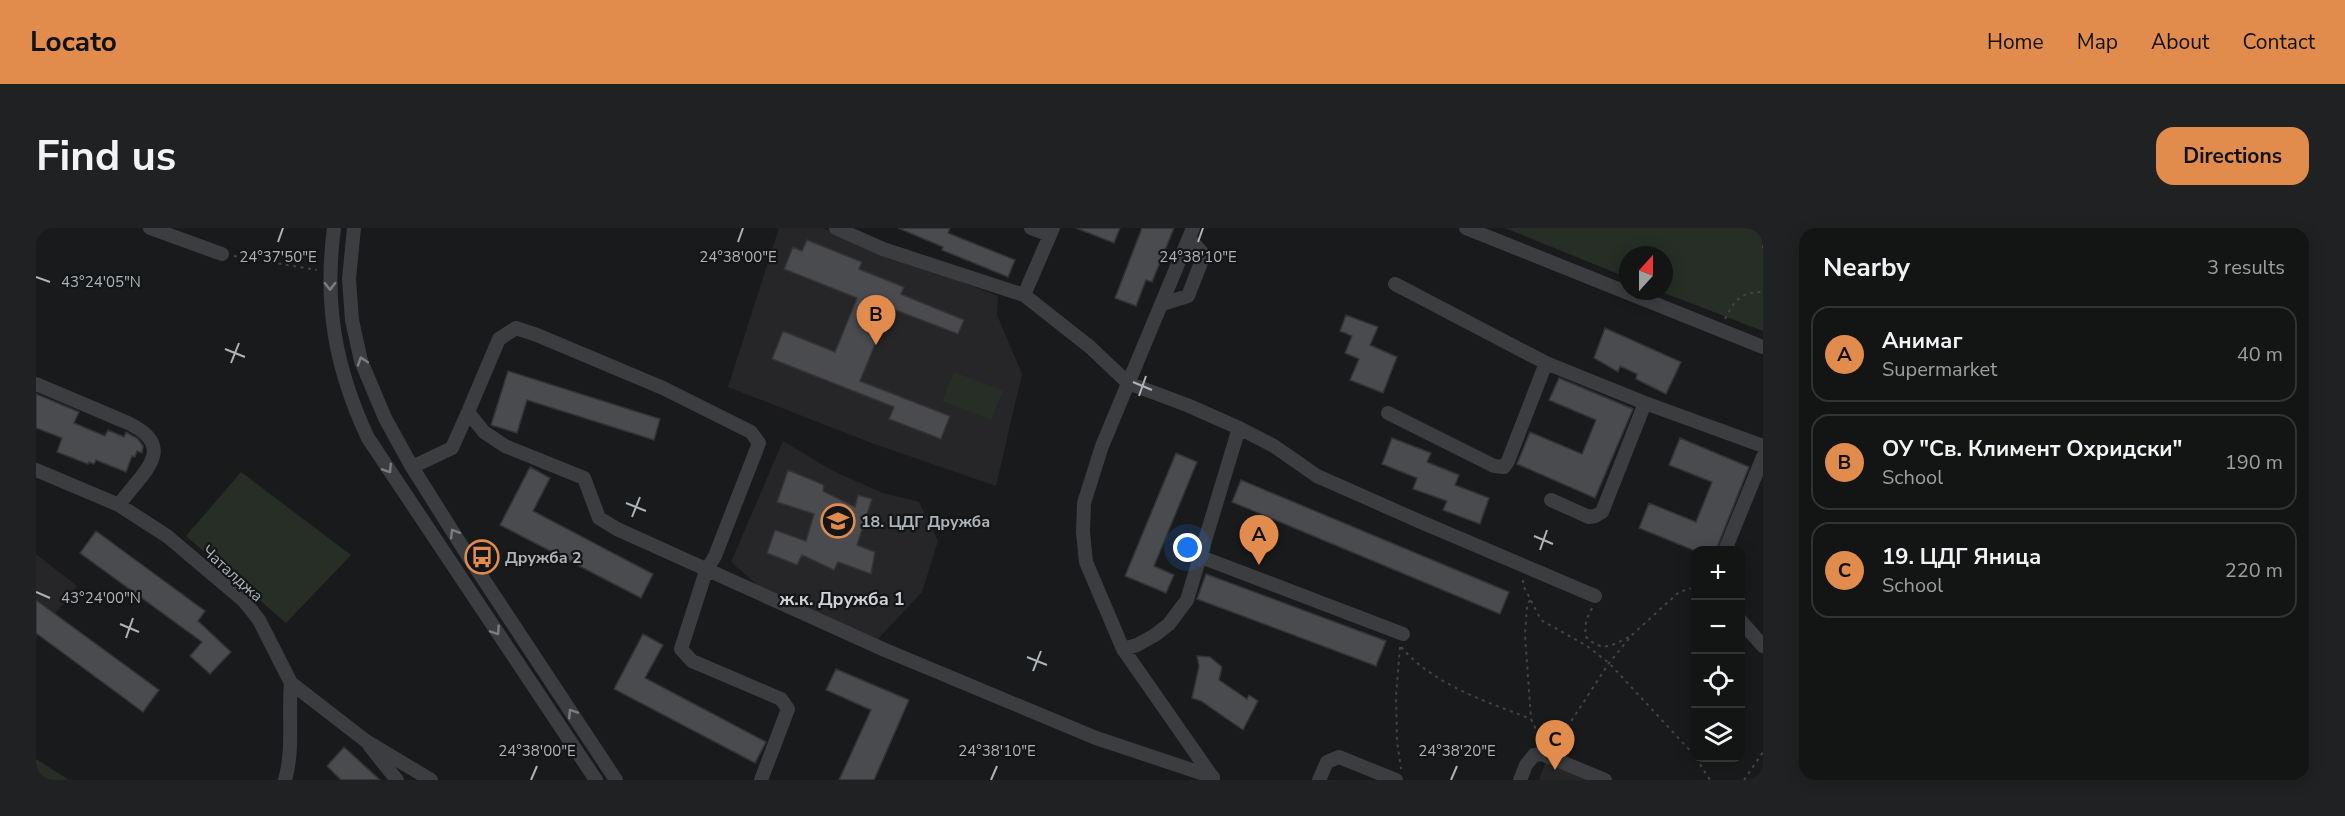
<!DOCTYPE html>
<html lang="en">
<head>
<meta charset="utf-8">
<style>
  :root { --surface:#131414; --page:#202122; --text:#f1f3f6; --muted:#9d9ea0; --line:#323334; --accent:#e18c4c }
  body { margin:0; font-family:"Nunito Sans",sans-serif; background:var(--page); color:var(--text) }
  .controls { position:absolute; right:18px; bottom:18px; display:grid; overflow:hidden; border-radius:12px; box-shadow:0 3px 15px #0003 }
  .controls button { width:54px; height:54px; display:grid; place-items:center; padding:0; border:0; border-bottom:2px solid var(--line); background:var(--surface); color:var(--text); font:30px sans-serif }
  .compass { position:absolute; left:1583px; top:18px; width:54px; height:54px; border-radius:50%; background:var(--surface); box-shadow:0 3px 15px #0003; rotate:21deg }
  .you { position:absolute; left:1152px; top:320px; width:21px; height:21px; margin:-15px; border:4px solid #fff; border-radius:50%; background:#1a73e8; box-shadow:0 0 0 9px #1a73e833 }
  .badge { display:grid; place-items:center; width:39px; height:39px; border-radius:50%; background:var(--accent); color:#111; font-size:20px; font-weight:700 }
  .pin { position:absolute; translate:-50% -50px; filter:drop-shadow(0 2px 3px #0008) }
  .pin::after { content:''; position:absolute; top:32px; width:21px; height:18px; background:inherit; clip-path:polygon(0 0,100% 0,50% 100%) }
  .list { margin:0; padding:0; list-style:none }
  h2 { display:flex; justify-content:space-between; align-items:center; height:78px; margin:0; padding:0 24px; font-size:26px }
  h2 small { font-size:20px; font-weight:400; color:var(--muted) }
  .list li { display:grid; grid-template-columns:39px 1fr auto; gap:18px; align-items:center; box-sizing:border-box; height:96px; margin:0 12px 12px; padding:0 12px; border:2px solid var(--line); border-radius:18px }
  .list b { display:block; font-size:22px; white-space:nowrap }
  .list p { margin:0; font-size:20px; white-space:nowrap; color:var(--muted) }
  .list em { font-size:20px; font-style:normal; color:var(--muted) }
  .icon { flex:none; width:33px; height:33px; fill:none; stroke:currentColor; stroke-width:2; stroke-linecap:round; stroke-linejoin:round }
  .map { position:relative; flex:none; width:1727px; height:552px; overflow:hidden; border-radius:18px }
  header { display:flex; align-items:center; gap:36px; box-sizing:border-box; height:84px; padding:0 30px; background:var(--accent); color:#111 }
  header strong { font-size:28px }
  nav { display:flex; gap:33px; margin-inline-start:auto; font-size:21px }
  .intro { display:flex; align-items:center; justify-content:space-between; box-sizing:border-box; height:144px; padding:0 36px }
  h1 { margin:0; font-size:42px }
  .button { padding:15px 27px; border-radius:18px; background:var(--accent); color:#111; font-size:21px; font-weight:700 }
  main { display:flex; gap:36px; padding:0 36px }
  aside { flex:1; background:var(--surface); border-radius:18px; box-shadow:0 3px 15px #0003 }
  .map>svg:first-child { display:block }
  .built { fill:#262628 }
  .green { fill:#262e26 }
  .building { fill:#494b4e; stroke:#343437; stroke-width:1.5 }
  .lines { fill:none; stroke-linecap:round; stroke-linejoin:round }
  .path { stroke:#414447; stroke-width:2; stroke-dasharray:3 4.5; stroke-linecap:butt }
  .minor { stroke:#3b3d40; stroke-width:14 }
  .oneway { stroke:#7a7e83 }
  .ticks { fill:none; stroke:#adb4ba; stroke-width:2 }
  .labels { text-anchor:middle; stroke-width:4.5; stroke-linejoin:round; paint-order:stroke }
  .poi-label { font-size:16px; font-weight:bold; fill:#adb4ba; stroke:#141516; text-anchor:start }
  .street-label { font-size:16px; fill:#adb4ba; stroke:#141516 }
  .neighbourhood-label { font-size:18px; font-weight:bold; fill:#ced2d6; stroke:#141516 }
  .ticks-label { font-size:15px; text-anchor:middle; fill:#adb4ba; stroke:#141516; stroke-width:4.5; stroke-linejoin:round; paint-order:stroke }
</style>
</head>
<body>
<header>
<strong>Locato</strong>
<nav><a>Home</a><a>Map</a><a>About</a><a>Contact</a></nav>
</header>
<div class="intro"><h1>Find us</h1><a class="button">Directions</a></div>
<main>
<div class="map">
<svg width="1727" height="552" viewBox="0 0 1727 552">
  <rect width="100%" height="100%" fill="#191a1b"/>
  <path class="built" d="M743,0H787L962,68L961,87L986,146L960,258L838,216L692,159Z
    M747,213L797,243L847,265L883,274L902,313L886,364L842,411L727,362L695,334Z
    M0,326L41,358L0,410Z
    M1510,533L1553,552H1503Z"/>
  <path class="green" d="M1469,0H1727V103L1623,63H1628V27H1592V50Z
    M918,144L967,163L955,192L906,173Z
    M205,244L315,327L250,395L150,308Z
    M0,531L33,552H0Z"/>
  <path class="building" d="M862,0H914L912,5L979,32L972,49L906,22L907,19Z
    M1040,0H1084L1078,15Z
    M1106,0H1138L1116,54L1110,52L1100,78L1079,70Z
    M771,12L826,34L823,41L868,59L865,66L928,92L922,106L854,80L824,153L914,188L905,211L853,191L858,179L736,131L747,103L799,124L821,70L748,41L757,19L766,23Z
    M1310,87L1342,99L1334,117L1361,129L1347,165L1314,152L1323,131L1309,125L1316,108L1304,103Z
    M1569,100L1645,134L1630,166L1600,151L1601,146L1584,138L1582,144L1558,130Z
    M472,143L624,191L618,212L491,172L481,205L455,197Z
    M1523,150L1597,181L1559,270L1481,236L1494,204L1546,226L1560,192L1513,172Z
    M0,166L43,184L38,195L69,208L72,202L88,209L90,204L102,211L107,218L106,225L101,223L99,229L96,228L90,244L60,232L58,236L53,234L52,236L21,224L26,210L0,200Z
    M1356,210L1395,225L1391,234L1423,247L1419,257L1453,270L1444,296L1407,282L1411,273L1377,261L1381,250L1346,236Z
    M1644,210L1713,239L1680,322H1657L1603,300L1613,275L1660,294L1676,254L1633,237Z
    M1140,225L1161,234L1118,338L1138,347L1130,365L1089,348Z
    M494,239L514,250L497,283L617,346L605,370L464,297Z
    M752,242L788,257L787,263L819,279L822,267L836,271L821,317L839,324L835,346L802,334L798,342L766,327L761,337L731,325L739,302L770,313L778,286L741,274Z
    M1205,252L1473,364L1464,386L1196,274Z
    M60,303L169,383L162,393L195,424L174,446L154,428L166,414L44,325Z
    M1170,346L1350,413L1340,438L1161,371Z
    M0,372L123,462L107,484L0,405Z
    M607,406L627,417L609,450L730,514L719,535L578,461Z
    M1161,428L1174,429L1186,439L1183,452L1211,471L1213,467L1222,473L1207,502L1165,473L1156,470L1163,438Z
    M800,441L873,472L838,552H803L835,482L790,462Z
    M308,519L344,552H305L291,538Z"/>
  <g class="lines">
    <path class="path" d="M1727,17V25
      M198,28L281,42
      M1689,91C1698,73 1704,64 1727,64
      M1487,352V357L1505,392L1551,418L1573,435L1660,529
      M1494,372L1491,378L1489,407L1495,491L1505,512
      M1556,380L1550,393L1549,408C1568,426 1575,417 1595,408
      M1364,419L1360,468L1361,513L1365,541
      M1365,419C1398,457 1449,473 1495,491
      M1519,518L1573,435L1596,407L1643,364L1660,359
      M1660,530L1674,552
      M1708,552L1727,524"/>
    <path class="minor" d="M114,0L186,26
      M298,0C288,76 299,140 332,210L560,552
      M318,0L313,51L316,92L325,133L349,190L376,239L432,328L580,552
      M800,0L847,21L988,67L1054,119L1092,155L1151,177L1203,200L1238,218L1281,248L1385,294L1559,368
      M995,0L1013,7
      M1157,0L1066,218L1048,275L1047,304L1050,334L1087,421L1177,550
      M1430,0L1727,119
      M1359,56L1510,135L1609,175L1727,218
      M988,67L1017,0
      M1126,76L1152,68L1168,27L1153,10
      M0,156L92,195C145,220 103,247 83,277
      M1352,185L1458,238L1468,239L1472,233L1510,135
      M376,239L416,220L432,184
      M0,242L83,277L131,308L208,373L223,392L255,455L330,513L395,552
      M1515,272L1553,289L1559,288L1566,284L1609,175
      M1689,322L1727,229
      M1165,329L1367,406
      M1704,392L1727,418
      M1087,421L1101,417L1119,407L1133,396L1151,372L1203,200
      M333,517L361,552
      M249,552C258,521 252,487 255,455
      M725,552L752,481L745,471L656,433L645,421L670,343L679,328L723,215L715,204L627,160L501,107L480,100L463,111L432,184L448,204L469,218L548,250L563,290L581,301L849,422L1060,510L1177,549
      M1283,552L1291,534L1303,529L1360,552
      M1484,552L1490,537L1498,527L1506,526L1569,552"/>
  </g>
  <defs><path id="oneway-chevron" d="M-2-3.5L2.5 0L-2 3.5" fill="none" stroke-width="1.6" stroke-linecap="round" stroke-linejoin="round" transform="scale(1.5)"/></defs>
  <g class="oneway">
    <use href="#oneway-chevron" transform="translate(294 58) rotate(89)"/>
    <use href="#oneway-chevron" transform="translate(326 133) rotate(-108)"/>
    <use href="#oneway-chevron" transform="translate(352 241) rotate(57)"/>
    <use href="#oneway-chevron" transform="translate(418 305) rotate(-122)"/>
    <use href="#oneway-chevron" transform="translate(460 403) rotate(56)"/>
    <use href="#oneway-chevron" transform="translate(536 485) rotate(-123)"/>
  </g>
  <path class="ticks" d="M242,14L247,0M702,14L707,0M1162,14L1167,0M0,49L14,54M189,121L209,129M195,135L203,115M1097,154L1116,162M1103,168L1110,148M590,275L610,283M596,289L604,269M1498,308L1517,316M1504,322L1511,302M0,364L14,370M84,396L103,404M90,410L97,390M991,429L1011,437M997,443L1005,423M495,552L501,538M955,552L961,538M1415,552L1421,538"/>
  <defs>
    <symbol id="school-ring" viewBox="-11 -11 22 22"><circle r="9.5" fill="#141516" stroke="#e18c4c" stroke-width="1.5"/><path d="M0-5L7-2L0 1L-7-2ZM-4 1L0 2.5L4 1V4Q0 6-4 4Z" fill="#e18c4c"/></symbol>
    <symbol id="bus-ring" viewBox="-11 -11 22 22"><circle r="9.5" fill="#141516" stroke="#e18c4c" stroke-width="1.5"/><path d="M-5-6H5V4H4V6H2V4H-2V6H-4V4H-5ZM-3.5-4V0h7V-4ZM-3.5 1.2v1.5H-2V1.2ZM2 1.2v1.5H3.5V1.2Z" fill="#e18c4c"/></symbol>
  </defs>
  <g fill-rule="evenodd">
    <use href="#school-ring" x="783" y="274" width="38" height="38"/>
    <use href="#bus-ring" x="427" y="310" width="38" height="38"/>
  </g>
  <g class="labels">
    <g class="poi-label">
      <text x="825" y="299">18. ЦДГ Дружба</text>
      <text x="469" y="335">Дружба 2</text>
    </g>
    <g class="street-label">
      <text transform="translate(197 345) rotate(42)" y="6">Чаталджа</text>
    </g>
    <g class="neighbourhood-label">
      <text x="806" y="377">ж.к. Дружба 1</text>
    </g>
  </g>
  <g class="ticks-label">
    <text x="242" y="34">24°37'50"E</text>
    <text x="702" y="34">24°38'00"E</text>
    <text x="1162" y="34">24°38'10"E</text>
    <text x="65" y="59">43°24'05"N</text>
    <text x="65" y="375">43°24'00"N</text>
    <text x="501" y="528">24°38'00"E</text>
    <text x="961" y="528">24°38'10"E</text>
    <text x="1421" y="528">24°38'20"E</text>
  </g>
</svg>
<div class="controls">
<button>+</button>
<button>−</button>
<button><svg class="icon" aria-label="locate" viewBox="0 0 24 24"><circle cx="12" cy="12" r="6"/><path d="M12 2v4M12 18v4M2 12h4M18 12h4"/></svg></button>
<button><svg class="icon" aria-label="layers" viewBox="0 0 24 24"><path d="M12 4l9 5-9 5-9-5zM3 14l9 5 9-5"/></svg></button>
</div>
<svg class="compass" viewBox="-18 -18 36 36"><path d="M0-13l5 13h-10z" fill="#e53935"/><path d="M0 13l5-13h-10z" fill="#9d9ea0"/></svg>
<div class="you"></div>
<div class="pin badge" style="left:1223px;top:337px">A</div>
<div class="pin badge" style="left:840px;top:117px">B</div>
<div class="pin badge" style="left:1519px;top:542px">C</div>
</div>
<aside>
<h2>Nearby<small>3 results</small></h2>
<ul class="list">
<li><span class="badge">A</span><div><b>Анимаг</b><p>Supermarket</p></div><em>40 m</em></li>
<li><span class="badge">B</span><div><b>ОУ &quot;Св. Климент Охридски&quot;</b><p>School</p></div><em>190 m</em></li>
<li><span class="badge">C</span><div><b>19. ЦДГ Яница</b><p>School</p></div><em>220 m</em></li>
</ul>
</aside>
</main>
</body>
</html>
